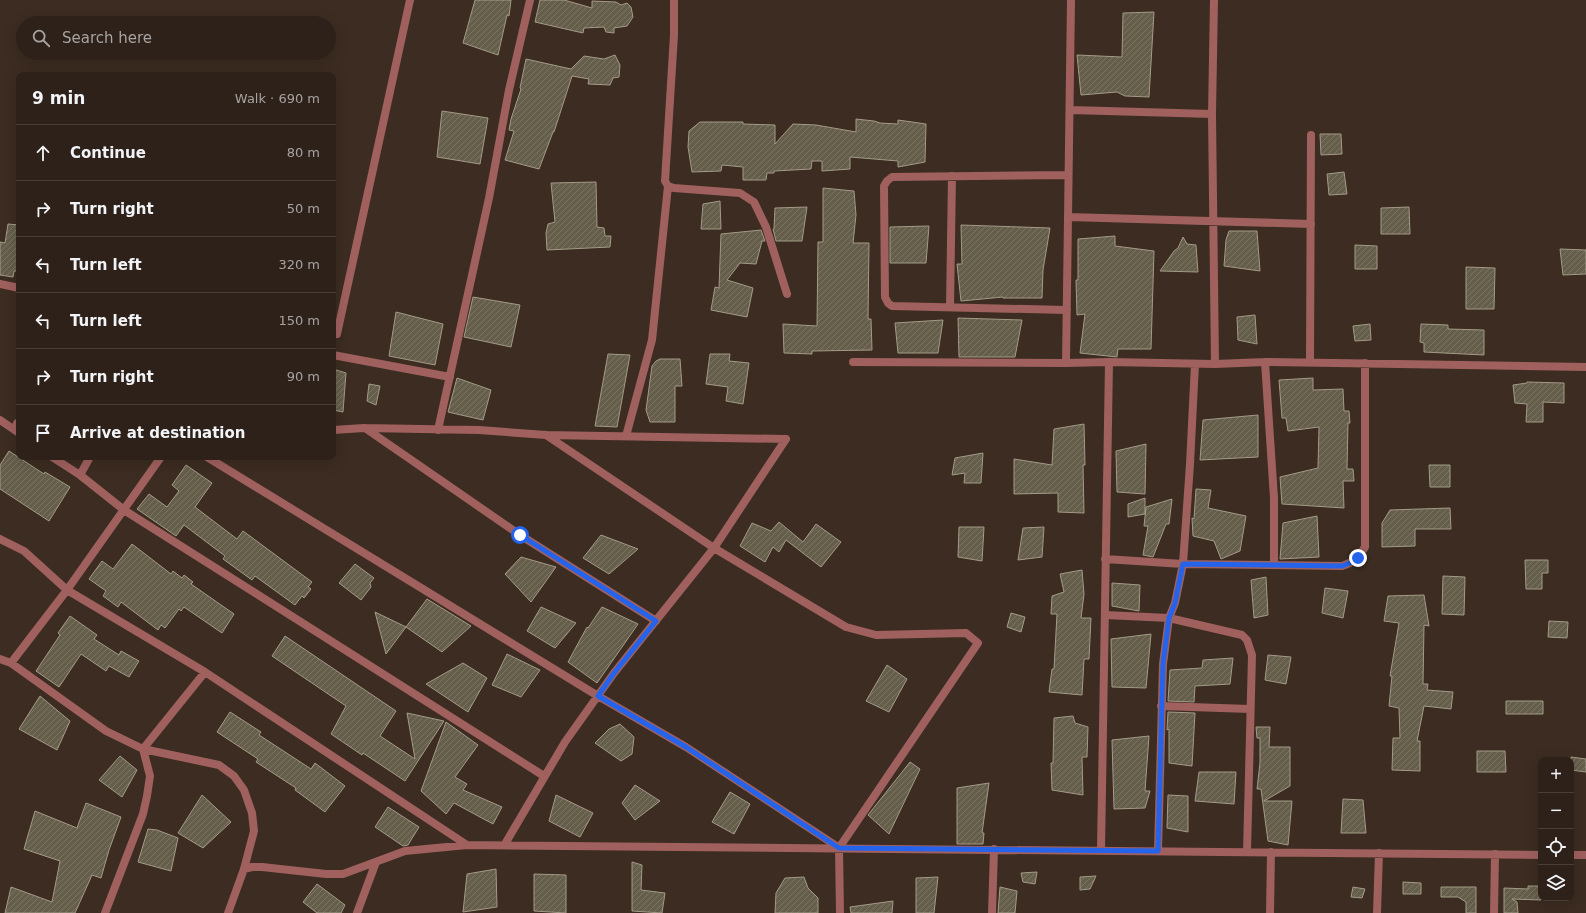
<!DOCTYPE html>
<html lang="en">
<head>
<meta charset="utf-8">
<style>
  :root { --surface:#2d2119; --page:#392e26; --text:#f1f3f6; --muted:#a7a3a2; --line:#483e38 }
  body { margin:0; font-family:"DejaVu Sans",sans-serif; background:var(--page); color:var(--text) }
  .controls { position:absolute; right:12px; bottom:12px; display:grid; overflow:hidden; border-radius:8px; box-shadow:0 4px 16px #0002 }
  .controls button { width:36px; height:36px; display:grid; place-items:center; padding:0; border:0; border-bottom:1px solid var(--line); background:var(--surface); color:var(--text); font:20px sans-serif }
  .stop { position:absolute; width:12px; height:12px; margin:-9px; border:3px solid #2563eb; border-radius:50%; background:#fff }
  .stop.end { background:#2563eb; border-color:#fff; box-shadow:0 1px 4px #0008 }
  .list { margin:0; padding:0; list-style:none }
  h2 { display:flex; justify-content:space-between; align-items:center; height:52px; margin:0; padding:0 16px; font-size:17px }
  h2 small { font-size:13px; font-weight:400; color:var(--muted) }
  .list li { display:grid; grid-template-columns:26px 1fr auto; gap:12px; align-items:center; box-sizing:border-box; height:56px; padding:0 16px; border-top:1px solid var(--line) }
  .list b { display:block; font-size:15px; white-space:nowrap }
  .list em { font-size:13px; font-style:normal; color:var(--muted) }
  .icon { flex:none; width:22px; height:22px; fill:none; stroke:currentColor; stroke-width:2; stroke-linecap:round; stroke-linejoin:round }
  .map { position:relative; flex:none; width:1586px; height:913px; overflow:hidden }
  .search { position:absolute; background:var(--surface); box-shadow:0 4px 16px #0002; left:16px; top:16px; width:320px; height:44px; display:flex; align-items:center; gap:10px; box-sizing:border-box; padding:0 14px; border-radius:22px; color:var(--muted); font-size:15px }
  .panel { position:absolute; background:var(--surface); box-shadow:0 4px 16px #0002; left:16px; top:72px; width:320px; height:388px; border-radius:8px }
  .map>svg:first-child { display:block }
  .building { fill:url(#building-hatch); stroke:#a39b87 }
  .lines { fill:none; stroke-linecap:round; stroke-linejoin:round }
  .street { stroke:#9f605e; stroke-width:8 }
  .route { stroke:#2563eb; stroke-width:5 }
</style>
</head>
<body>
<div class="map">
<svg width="1586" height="913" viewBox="0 0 1586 913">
  <defs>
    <pattern id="building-hatch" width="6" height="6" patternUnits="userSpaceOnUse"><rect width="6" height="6" fill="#655e4b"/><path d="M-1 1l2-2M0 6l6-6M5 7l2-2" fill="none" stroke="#7b7464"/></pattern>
  </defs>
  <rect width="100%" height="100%" fill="#3c2c21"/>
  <path class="building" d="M475,0H511L509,16L507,15L498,55L463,43Z
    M540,0H564L592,8V1L616,2L621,5L627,3L631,7L633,17L627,26L614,28V33L606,32L604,27L584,28L583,33L535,22Z
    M1154,12L1149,97L1125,96L1117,92L1081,95L1077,55L1122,57L1123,13Z
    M615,55L620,65L619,77L613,78L610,85L588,84L589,79L572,76L554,132H553L539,169L505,160L514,131L509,130L511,119L521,89L520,88L526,59L571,69L584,56L604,59Z
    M442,111L488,118L480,164L437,157Z
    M856,119L874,121L880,123L898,124V120L926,124L925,162L898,167V161L850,157V169L822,171V161H812L811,169L774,171V173H767L766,180H743V167L722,165L721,171L692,172L688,147L689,131L700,122H743V124L775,125V144L793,124L816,125L856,132Z
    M1320,134H1341L1342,154L1321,155Z
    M1344,172L1347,194L1329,195L1327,174Z
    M596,182L597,227L604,228L605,236H611L610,247L547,250L546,233L548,224L555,222L551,183Z
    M823,188L854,191L856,215L853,243H869L868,319H871L872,350L812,351V354L784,353L783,324L817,326L818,242H823Z
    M720,201L721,229H701L703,204Z
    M807,207L802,241H776L773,229H774L775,208Z
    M1409,207L1410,234H1381V208Z
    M8,224L19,225V252L17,271H14L13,277L0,275V242L5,243Z
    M961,225L1050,228L1043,270L1042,298H1003V297L961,301L957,264H962Z
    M929,226L926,263H890V227Z
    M761,230L765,241H762L756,264L740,263L727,280L753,288L747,317L711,310L715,287L719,288L721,234Z
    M1229,231H1257L1260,271L1224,266L1226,240Z
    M1115,236V246L1154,251L1151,349H1118L1117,357L1080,353L1085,314L1077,315L1076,280H1078V239Z
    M1183,237L1187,244L1196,245L1198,272L1160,271L1174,251L1178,248Z
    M1355,245L1377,246V269H1355Z
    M1560,249L1586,250V274L1563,275Z
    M1466,267L1495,268L1494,309H1466Z
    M473,297L520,305L511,347L464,337Z
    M396,312L443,324L435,365L389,356Z
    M1255,315L1257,344L1238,340L1237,317Z
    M958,318L1022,320L1015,357H959Z
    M943,320L938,353H898L895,323Z
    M1370,324L1371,340L1355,341L1353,326Z
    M1421,324L1448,325V329L1484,330V355L1424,352V343L1420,342Z
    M608,354L630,355L617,427L595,426Z
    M710,354H730L729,361L749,363L743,404L726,401L728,387L706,384Z
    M660,359H680L682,386H675V422H650L646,410L652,366L656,361Z
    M333,369L346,373L343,412L333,410Z
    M457,378L491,390L483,420L448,412Z
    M1313,378V390L1343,389L1344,411H1349L1350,423H1348L1347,469H1353L1354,481H1343L1344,508L1282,504L1280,477L1318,468L1319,427L1288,431L1286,418H1282L1279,380Z
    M1527,382L1564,383V403L1543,402V422H1526L1527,404L1515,403L1513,385L1527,383Z
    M369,384L380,386L376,405L367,401Z
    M1258,415V457L1200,460L1203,420Z
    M1084,424L1085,465H1083L1084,513L1058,512V493L1014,494V459L1052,465L1054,429Z
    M1146,444L1145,494L1117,492L1116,451Z
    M9,451L44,474L45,472L70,487L49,521L0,489V465Z
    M983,453L981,483H964L965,473L952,475L955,458Z
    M186,465L212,483L195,507L237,539L243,531L312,582L308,587L311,589L304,598L302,596L295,605L255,576L252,580L223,559L225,556L184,525L176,536L137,509L149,494L167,507L179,491L172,485Z
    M1429,465H1450V487H1430Z
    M1196,489L1211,490L1208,508L1246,516L1240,551L1221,559L1214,541L1193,536L1192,518L1194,519Z
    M1145,498V514L1128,517V504Z
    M1172,499L1169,524H1166L1153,557L1143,555L1148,526H1144L1146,507Z
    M1450,508L1451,529H1415V546L1382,547V523L1390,510Z
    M1317,516L1319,557L1280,559L1283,523Z
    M779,522L803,542L816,524L841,542L821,567L786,540L779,552L773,547L765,562L740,546L752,523L771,531Z
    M959,527H984L982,561L958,557Z
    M1044,527L1042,557L1018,560L1023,528Z
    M601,535L638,549L609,574L583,558Z
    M132,544L171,574L173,571L182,578L184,575L193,582L191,584L234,614L222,633L184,607L181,611L179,609L165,628L161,625L158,630L121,602L118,607L103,596L106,591L89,579L102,561L113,569Z
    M521,557L556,567L531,602L505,574Z
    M1525,560H1548V573H1542V589H1526Z
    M355,564L374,578L370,583L371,587L361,600L339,583Z
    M1082,570L1084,594L1081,618H1091L1089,659H1084L1082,695L1049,692L1052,669H1054L1057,614H1051L1052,596L1064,592L1060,574Z
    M1443,576L1465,577L1464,615L1442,614Z
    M1266,577L1268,615L1254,618L1251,580Z
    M1112,583L1140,585L1139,611L1112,606Z
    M1325,588L1348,591L1343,618L1322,613Z
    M1424,595L1429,626L1424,625L1423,684H1428L1427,690L1453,692L1451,709L1424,706L1417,741H1420V771L1392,770L1393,738H1400L1399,708L1389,706L1392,676H1390L1399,623L1384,621L1388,596Z
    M427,599L471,626L442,652L406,627Z
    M541,607L576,623L555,648L527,631Z
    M602,607L638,624L597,683L568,662L587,627L588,628Z
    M375,612L406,627L386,654Z
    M1011,613L1025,617L1021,632L1007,627Z
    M70,616L97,635L94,639L119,655L121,651L139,661L129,677L109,666L106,671L81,654L59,687L36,671L60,635L58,633Z
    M1549,621L1568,622L1567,638L1548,637Z
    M1151,634L1146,688L1112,687L1111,639Z
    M285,636L396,711L380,736L415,759L407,713L444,721L405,781L363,753L362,755L331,734L346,706L272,656Z
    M507,654L540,670L521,697L492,685Z
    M1268,655L1291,657L1286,684L1265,680Z
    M1233,658L1230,684L1195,686L1194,702L1168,701L1170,670L1202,668L1203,660Z
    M463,663L487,678L468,712L426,684Z
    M887,665L907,679L889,712L866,701Z
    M40,696L70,721L57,750L19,729Z
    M1506,701H1543V714H1506Z
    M230,712L261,732L259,735L311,769L315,763L345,786L325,812L295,790L296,788L256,762L258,759L217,732Z
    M1168,712L1195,713L1192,766L1169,763V729L1167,730Z
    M1073,716L1075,723L1088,727L1087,757H1082L1083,795L1052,790L1051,763H1053L1054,718Z
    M446,722L478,745L455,777L467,784L463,790L502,807L493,824L454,803L446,814L421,791Z
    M620,724L634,737L632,754L621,761L595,743L609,729Z
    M1256,727H1270L1269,747H1290V786L1264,801H1292L1288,845L1268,841L1261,789H1257L1260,763V738H1257Z
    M1149,736L1145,791H1150L1145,808L1114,809L1112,740Z
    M1477,751H1505L1506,772H1477Z
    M120,756L137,770L122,797L99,780Z
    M1571,757L1586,759V772L1571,770Z
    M910,762L920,769L889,834L868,815Z
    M1199,772H1236L1234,804L1195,801Z
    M989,783L982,833H984L983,844H957V788Z
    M635,785L660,801L635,820L622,803Z
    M730,792L750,804L734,834L712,822Z
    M202,795L231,822L203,848L178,833Z
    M556,795L593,813L580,837L549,821Z
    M1168,795L1188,796V832L1167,828Z
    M1343,799L1363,800L1366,833H1341Z
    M86,803L121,817L109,850L101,878L92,875L75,913H5L11,887L52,902L60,861L24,849L35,811L77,828Z
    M388,807L419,827L408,845L403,846L375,827Z
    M148,829L157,830L178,838L171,871L138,862Z
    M632,862L642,865L641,890L665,893L662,913L632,911Z
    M496,869L497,907L463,912L467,874Z
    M1037,872L1035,884L1023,882L1021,873Z
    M534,874L566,875V913L534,911Z
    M1096,876L1090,889L1080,890V877Z
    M804,877L808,888L818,898V913H775L776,893L785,878Z
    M938,877L934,913H916V878Z
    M1403,882L1421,883V894H1403Z
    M317,884L345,905L341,913H317L303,902Z
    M1528,886H1541V900L1512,899L1517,902L1518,913H1504V888L1528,889Z
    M1000,887L1017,891L1015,913H998Z
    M1353,887L1365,889L1362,898L1351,897Z
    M1441,887H1476V913H1466V902L1458,897H1441Z
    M893,901L892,913H851L850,907Z"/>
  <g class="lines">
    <path class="street" d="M674,0V35L665,181L668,186L674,188L740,193L754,202L766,227L787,294
      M1214,0L1212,114L1215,364
      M1071,110L1212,114
      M1068,217L1311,224
      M0,284L19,288
      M950,307L952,176
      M1067,310L892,306L888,303L885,297L884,186L887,181L892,177L1068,175
      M337,334L410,0
      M333,355L450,377
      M853,362L1066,363L1109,362L1215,364L1265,362L1586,367
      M1265,362L1274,498V565
      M1310,362L1311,135
      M1066,363L1071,0
      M0,420L19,433
      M365,428L520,535L656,621
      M15,429L17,423L19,422
      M333,430L364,428L479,430L546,435L786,439
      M438,430L489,198L509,90L530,0
      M546,435L714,548L846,627L876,635L966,633L978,643L839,848L840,913
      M626,436L652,340L668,186
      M52,457L80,475L124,510L544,776
      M207,457L598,696L686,747L838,847
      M80,475L90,457
      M0,539L24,551L67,590L205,672L467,845
      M1105,559L1183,564L1342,566C1354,562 1358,558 1365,547V363
      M1105,615L1169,618L1242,635L1247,640L1252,655L1247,852
      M0,659L11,663L67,590L161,457
      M11,663L106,731L143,749L219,765L234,776L244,790L252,813L254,831L244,869L228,913
      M1161,706L1250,709
      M505,844L565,742L614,673L714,548L786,439
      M1101,850L1109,362
      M1158,851L1163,664L1169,618L1175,603L1183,564L1190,464L1195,364
      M1571,855H1586
      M244,869L252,867H262L326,874H343L405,851L467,845L1541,855
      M105,913L143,814L147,796L150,776L143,749L205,672
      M357,913L376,862
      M992,913L994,849
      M1270,913L1271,852
      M1377,913L1379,853
      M1494,913L1495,854"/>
  </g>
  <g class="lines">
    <path class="route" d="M520,535L656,621L614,673L598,696L686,747L839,848L1158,851L1163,664L1169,618L1175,603L1183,564L1342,566L1350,563L1358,558"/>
  </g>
</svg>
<div class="controls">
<button>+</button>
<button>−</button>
<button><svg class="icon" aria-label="locate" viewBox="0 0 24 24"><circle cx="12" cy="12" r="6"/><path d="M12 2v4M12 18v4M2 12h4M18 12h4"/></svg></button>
<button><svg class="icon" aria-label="layers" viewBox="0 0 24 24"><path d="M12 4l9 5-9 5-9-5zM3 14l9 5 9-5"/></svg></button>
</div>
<div class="stop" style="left:520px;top:535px"></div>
<div class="stop end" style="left:1358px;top:558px"></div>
<div class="search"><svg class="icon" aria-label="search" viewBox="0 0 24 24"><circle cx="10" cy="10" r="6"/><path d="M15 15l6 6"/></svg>Search here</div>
<section class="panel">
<h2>9 min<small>Walk · 690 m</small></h2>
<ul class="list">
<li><svg class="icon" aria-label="ahead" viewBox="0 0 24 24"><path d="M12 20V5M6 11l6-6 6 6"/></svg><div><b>Continue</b></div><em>80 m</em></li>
<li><svg class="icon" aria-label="right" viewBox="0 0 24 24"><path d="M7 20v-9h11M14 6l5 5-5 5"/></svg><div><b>Turn right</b></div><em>50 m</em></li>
<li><svg class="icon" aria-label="left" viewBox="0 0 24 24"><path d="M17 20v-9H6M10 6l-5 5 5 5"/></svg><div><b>Turn left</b></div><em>320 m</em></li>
<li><svg class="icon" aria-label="left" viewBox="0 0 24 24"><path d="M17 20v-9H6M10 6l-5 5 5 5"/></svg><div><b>Turn left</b></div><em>150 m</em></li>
<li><svg class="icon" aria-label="right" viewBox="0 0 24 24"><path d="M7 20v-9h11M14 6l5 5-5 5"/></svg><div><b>Turn right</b></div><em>90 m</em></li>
<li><svg class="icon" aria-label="arrive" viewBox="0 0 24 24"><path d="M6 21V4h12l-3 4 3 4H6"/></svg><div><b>Arrive at destination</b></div></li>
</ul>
</section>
</div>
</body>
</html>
